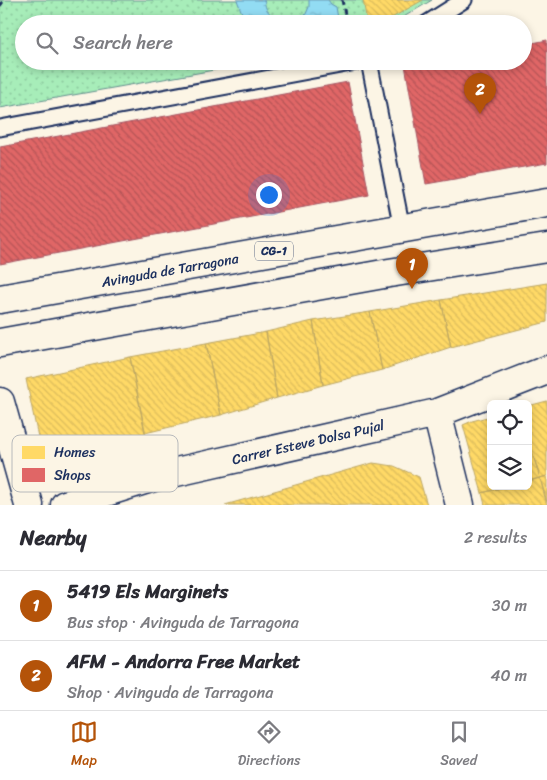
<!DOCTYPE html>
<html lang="en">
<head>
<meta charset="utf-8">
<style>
  :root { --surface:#fff; --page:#f2f2f3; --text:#2b2b33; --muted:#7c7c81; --line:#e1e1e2; --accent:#b45309 }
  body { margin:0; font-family:Sriracha,sans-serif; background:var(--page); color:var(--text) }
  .controls { position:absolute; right:15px; bottom:15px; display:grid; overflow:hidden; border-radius:8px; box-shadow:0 2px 8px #0003 }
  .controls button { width:45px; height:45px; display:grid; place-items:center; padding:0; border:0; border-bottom:1px solid var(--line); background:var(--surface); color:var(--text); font:25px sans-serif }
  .you { position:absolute; left:268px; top:194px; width:18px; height:18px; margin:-12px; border:4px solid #fff; border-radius:50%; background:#1a73e8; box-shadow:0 0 0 8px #1a73e833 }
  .badge { display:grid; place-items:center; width:32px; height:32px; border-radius:50%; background:var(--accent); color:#fff; font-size:16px; font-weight:700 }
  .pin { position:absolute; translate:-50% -41px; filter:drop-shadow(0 1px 2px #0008) }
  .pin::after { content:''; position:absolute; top:26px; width:18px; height:15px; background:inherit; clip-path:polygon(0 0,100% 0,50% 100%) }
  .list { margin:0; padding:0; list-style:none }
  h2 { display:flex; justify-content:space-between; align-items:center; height:65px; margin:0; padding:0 20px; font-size:21px }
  h2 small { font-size:16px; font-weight:400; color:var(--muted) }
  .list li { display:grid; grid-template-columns:32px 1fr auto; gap:15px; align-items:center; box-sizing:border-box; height:70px; padding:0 20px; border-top:1px solid var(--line) }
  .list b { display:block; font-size:19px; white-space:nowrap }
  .list p { margin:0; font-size:16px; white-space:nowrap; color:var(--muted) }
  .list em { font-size:16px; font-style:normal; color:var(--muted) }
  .icon { flex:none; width:28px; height:28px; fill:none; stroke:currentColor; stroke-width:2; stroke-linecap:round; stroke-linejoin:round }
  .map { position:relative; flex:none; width:547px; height:505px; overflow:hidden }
  .search { position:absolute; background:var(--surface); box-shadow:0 2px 8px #0003; left:15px; right:15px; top:15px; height:55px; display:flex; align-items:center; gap:12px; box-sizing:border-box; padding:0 18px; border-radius:28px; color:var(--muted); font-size:19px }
  .sheet { height:205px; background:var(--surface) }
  nav { display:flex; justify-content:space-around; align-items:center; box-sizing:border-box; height:70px; border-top:1px solid var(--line); background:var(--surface); font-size:14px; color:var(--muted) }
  nav a { display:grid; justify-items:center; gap:2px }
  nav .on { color:var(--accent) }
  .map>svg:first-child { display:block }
  .grass { fill:url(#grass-dots); stroke:#618e8c }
  .water { fill:url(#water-ripples); stroke:#6297b7 }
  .homes { fill:url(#homes-back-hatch); stroke:#bba664 }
  .shops { fill:url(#shops-back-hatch); stroke:#a55664 }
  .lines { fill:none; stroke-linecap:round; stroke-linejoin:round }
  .service-casing { stroke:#1b2f5e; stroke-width:19 }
  .minor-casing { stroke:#1b2f5e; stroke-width:31 }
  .trunk-casing { stroke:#1b2f5e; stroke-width:31 }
  .path { stroke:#1b2f5e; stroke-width:3; stroke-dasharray:5 4; stroke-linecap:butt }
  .service { stroke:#fcf5e5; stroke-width:15 }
  .minor { stroke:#fcf5e5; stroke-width:28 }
  .trunk { stroke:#fcf5e5; stroke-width:28 }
  .labels { text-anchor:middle; stroke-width:5; stroke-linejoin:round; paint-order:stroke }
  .shield { fill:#fcf5e5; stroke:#5e6a86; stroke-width:1 }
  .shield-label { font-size:12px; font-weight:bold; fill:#1b2f5e }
  .street-label { font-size:14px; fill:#1b2f5e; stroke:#fcf5e5 }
  .key { fill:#fcf5e5; stroke:#b8babc; stroke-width:1 }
  .key-label { font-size:14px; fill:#1b2f5e }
</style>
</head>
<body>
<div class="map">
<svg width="547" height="505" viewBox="0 0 547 505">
  <defs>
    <pattern id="grass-dots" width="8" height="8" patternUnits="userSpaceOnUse" patternTransform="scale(1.25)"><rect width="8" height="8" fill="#a7edb9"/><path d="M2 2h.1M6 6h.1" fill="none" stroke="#8fcca1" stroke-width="1.8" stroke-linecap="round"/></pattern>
    <pattern id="water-ripples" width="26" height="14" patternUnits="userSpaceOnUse" patternTransform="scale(1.25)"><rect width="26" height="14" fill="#92dcf3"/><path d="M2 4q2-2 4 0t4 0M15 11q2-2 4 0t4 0" fill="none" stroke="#7dbdd3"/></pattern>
    <pattern id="homes-back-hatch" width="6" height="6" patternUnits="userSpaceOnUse" patternTransform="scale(1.25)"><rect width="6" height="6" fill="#ffd966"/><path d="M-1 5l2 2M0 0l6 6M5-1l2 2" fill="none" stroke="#dabb5b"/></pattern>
    <pattern id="shops-back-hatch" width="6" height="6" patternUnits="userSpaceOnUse" patternTransform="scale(1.25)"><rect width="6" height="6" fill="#e06666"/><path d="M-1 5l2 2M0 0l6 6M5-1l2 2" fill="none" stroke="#b55457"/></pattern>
  </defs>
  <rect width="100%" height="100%" fill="#fcf5e5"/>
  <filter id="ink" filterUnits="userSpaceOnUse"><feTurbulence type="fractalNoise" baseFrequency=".02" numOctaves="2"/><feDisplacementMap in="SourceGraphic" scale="10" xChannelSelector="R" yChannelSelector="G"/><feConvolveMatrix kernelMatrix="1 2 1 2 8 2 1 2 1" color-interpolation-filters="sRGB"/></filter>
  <g filter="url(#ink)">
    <path class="grass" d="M0,0H432L392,24H24V61H265L0,108Z"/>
    <path class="water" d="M237,0H264C265,3 265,6 266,8C273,23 293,20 305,16L309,7V0H328L331,4L336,7L339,24H246Z"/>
    <path class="homes" d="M363,0H423L381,24H370L367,22Z
      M547,283V322L451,347L441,300Z
      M441,300L451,347L382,370L370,312Z
      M370,312L382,370L323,385L313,321Z
      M313,321L323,385L277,398L266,332Z
      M266,332L277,398L221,415L206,343Z
      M206,343L221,415L145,433L130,357Z
      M130,357L150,455L46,476L26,379Z
      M547,401V476L540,478L528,438V406Z
      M491,416V486H508L482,493L463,425L472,421Z
      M528,438L540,478L528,481Z
      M373,463L394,466L419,477L427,505H225Z
      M547,476V502L540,478Z
      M540,478L547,505H485L482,493L508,486H528V481Z"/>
    <path class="shops" d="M547,40V163L426,184L405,65L426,61H523V45Z
      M348,82L369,195L0,264V147Z"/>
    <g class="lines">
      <defs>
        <path id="service" d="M426,24L464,0
          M369,61L402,229
          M0,128L362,61"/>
        <path id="minor" d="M0,402L29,505
          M437,413L460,505
          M65,505L154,477L437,413L547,370"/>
        <path id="trunk" d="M0,299L547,203
          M0,343L389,273L547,248"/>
      </defs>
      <use href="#service" class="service-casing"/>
      <use href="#minor" class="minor-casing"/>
      <use href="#trunk" class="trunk-casing"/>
      <path class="path" d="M342,0L347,24
        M0,6L4,0"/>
      <use href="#service" class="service"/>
      <use href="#minor" class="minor"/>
      <use href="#trunk" class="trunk"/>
    </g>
  </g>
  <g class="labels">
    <rect class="shield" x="255" y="241.5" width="38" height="19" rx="4"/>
    <g class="shield-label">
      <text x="274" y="255">CG-1</text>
    </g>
    <g class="street-label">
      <text transform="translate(170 270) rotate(-10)" y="5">Avinguda de Tarragona</text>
      <text transform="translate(308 442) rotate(-13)" y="5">Carrer Esteve Dolsa Pujal</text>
    </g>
  </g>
  <rect x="12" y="435" width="166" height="57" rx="8" class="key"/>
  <rect x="22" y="446" width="23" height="13" fill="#ffd966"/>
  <rect x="22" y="468" width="23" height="14" fill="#e06666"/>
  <g class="key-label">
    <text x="54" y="457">Homes</text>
    <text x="54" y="480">Shops</text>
  </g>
</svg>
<div class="controls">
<button><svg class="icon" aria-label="locate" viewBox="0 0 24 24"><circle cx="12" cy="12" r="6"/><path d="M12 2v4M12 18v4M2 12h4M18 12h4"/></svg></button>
<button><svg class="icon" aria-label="layers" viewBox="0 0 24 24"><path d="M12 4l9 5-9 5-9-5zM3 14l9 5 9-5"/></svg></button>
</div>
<div class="you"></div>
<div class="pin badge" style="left:412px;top:289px">1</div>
<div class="pin badge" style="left:480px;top:114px">2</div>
<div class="search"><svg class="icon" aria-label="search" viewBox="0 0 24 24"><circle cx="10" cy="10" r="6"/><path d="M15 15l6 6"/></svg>Search here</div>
</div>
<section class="sheet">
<h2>Nearby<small>2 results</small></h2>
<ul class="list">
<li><span class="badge">1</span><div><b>5419 Els Marginets</b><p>Bus stop · Avinguda de Tarragona</p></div><em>30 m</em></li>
<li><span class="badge">2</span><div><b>AFM - Andorra Free Market</b><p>Shop · Avinguda de Tarragona</p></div><em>40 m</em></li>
</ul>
</section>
<nav>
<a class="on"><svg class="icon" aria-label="map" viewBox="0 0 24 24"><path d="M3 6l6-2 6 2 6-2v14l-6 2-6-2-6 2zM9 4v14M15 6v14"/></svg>Map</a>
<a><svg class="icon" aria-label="directions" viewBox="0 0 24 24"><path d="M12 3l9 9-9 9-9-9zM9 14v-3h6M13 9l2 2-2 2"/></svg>Directions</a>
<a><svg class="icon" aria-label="saved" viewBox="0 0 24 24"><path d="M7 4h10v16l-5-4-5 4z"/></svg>Saved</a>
</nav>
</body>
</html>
